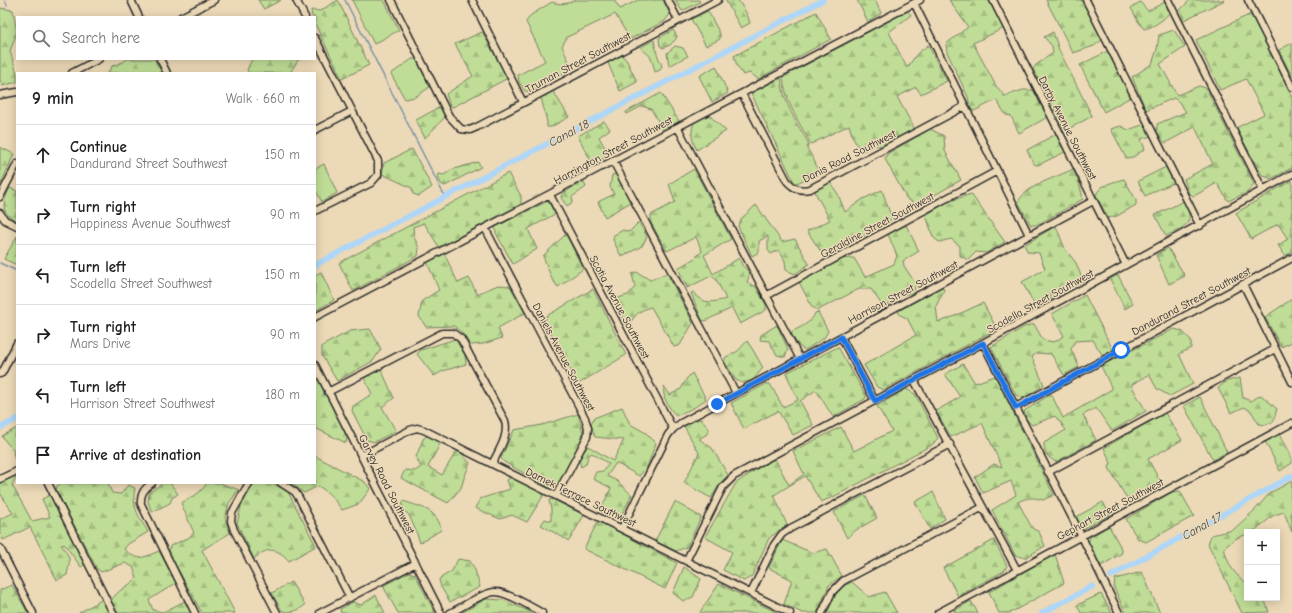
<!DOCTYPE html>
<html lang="en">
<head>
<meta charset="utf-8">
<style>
  :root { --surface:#fff; --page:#f2f2f2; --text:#202124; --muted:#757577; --line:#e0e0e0 }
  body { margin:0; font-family:"Comic Neue",sans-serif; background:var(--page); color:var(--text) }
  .controls { position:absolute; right:12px; bottom:12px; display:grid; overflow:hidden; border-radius:0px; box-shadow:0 2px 10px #0003 }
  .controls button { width:36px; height:36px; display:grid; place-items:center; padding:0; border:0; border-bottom:1px solid var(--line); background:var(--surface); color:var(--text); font:20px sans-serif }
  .stop { position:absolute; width:12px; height:12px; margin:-9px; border:3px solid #1a73e8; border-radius:50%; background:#fff }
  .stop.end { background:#1a73e8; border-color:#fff; box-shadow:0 1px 4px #0008 }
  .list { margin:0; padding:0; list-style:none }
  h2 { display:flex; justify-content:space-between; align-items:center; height:52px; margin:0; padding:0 16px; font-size:17px }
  h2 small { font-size:13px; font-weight:400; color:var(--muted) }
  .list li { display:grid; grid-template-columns:26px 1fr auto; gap:12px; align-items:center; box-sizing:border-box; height:60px; padding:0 16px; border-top:1px solid var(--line) }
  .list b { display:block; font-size:15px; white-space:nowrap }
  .list p { margin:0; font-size:13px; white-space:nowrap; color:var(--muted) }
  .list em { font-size:13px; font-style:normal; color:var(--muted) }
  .icon { flex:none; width:22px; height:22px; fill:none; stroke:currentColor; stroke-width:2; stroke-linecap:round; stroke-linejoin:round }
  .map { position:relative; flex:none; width:1292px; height:613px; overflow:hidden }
  .search { position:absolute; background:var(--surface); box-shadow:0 2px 10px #0003; left:16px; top:16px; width:300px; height:44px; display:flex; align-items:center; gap:10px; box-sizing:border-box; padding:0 14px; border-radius:0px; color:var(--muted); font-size:15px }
  .panel { position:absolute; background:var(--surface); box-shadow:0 2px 10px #0003; left:16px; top:72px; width:300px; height:412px; border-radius:0px }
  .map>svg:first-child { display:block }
  .grass { fill:#bfdd96; stroke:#758460 }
  .forest { fill:url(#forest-firs); stroke:#758460 }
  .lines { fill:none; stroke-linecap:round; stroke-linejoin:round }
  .stream { stroke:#7992a6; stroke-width:1.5 }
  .canal { stroke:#add6f8; stroke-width:5.5 }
  .minor-casing { stroke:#2b2b2b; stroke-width:9 }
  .minor { stroke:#ecd9b7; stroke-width:6 }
  .route { stroke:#1a73e8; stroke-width:5 }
  .labels { text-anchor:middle; stroke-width:3; stroke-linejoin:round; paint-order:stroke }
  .street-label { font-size:11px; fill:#2b2b2b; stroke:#ecd9b7 }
  .water-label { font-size:12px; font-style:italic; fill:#3e454a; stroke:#ecd9b7 }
</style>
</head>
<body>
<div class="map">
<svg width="1292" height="613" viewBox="0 0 1292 613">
  <defs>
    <pattern id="forest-firs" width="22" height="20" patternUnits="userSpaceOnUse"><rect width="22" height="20" fill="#bfdd96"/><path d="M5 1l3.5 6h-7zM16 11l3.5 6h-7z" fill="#a4be81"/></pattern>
  </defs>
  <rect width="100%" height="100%" fill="#ecd9b7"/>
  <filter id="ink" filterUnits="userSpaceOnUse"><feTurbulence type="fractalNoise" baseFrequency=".025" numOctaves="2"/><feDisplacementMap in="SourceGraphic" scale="8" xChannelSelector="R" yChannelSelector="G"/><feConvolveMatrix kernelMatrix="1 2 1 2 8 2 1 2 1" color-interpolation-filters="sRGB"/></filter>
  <g filter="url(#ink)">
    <path class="grass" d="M352,0H384L399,30L374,44Z
      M575,0H614L620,9L638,0H663L670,14L665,21L630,39L615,14L567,37L562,46L572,69L530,92L525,91L519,82L518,75L545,61L526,22L531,15L552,2C560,5 568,4 575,0Z
      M675,0H699L700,2L682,11Z
      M654,40L657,54L662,66L660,70L655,72C653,64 652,54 643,51L641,47Z
      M412,59H416L430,87L415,97L405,99L391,74Z
      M324,164L337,193L322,202L315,189V169Z"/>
    <path class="forest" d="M258,0H281L264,9Z
      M338,0L369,65L342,79L315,24V17H312L311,10L320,11Z
      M729,0H738L747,14L750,23L741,28L726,1Z
      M857,0H875L881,13L868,22Z
      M949,0H989L1004,28L973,43L996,86L1005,96L1023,90H1034L1048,117L1019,133L1011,116L1006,115L996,100L974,111L970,107L968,97L947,52L946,44L968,27Z
      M1046,0H1083L1103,39L1094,46L1073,53Z
      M1190,0H1225L1184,20L1180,10Z
      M1140,2L1148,11L1165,2L1169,13C1163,21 1153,27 1144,29L1138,21L1131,8Z
      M0,8L13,10L17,33L10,51L17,73V82L2,86L0,80Z
      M708,11L720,34V39L706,46L691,19Z
      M908,11L911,15L889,32L907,68L917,54L928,45L947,81L921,94L916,87L897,97L913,126L912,130L882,146L874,145L861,152L853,138L849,125L811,144C799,123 785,101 783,77Z
      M816,12L831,39L758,79L750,73L743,75L737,66L734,56Z
      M1251,14L1292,96V168L1271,179L1262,175L1236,128L1264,114L1246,79L1220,90L1196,40Z
      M673,30L677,36L676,39L670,45L663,48L660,46L659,38Z
      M1174,30L1185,47L1160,64L1177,95L1199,86L1206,88L1254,184L1248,192L1228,201L1217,183L1194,196L1189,194L1184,179L1213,164L1195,127L1165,143L1157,132V124L1186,112L1180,103L1174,98L1146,110L1132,77L1152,64L1157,49L1159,35Z
      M482,32L508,78L453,107L450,106L446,94L473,76L455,44Z
      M1053,32L1059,50L1092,116L1065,131L1033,69L1036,65L1053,53L1052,46L1044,37Z
      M1292,43V77L1279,50Z
      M675,46L683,48L688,56L669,66L667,53Z
      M1108,51L1131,97L1104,112L1080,65Z
      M622,55L627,61L637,82L620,91L608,63Z
      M127,59H154L162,73H108L112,66L123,62Z
      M253,59H299L291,71L292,73H249L247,70L251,61Z
      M716,66L728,93L712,102L699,76Z
      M781,78C783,102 797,124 809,144L807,148C811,156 817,163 818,173L795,184L751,93Z
      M553,91L569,117L551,127H547V122L541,97Z
      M661,93L679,121L664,131L651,109L642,106L627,114L626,112Z
      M440,107L445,117L425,138L416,120Z
      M709,115L726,131L710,141L697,150C691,139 690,132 695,120Z
      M604,121L610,129L599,137L609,155L593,165L578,136Z
      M1145,124L1151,136L1141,139L1145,149L1133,157L1126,158L1111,129L1121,126L1128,130Z
      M930,129L944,136L945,151L961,180L917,205L907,199L885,159L887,154Z
      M1056,134L1065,152L1038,165L1034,164L1027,150Z
      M0,147L14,154L1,184H0Z
      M412,149L432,187L419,196L413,194L412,188L382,174L384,163Z
      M478,162L481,167L445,186L441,184L438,177L439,174L444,175L451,170Z
      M1166,167L1174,183L1159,189L1145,196L1138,181Z
      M694,169L731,239L704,255L713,274L739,258L742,265L750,273L747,282L756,287L766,305V310L740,324L732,308L705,321L702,320L691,293L693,292C695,294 697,298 700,299C706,304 719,301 726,299L716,279L711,276L687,288L678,268L695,258L702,251L696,237L667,251L651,223V215L675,202L669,184Z
      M1073,169L1080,186L1083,199L1037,225H1031L1018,202C1028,184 1056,178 1073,169Z
      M508,173L521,196V204L439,247L424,223L413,227L414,237L419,248L418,256L353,291L339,263Z
      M616,174L631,202L605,217L598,202L614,194L610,187L612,175Z
      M1124,179L1136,200V205L1117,216L1108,218L1096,195C1100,184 1114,182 1124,179Z
      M1292,180V252L1285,256L1278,245L1288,239L1278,224L1251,239L1236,213Z
      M583,181L586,187L572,197L573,202L567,206L561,198L562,194Z
      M829,181L838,194L845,212L863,199L882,190L892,219L827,257L824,256L807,231L830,220L816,194L815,190Z
      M10,188L17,191V221C0,212 2,204 10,188Z
      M971,194L1005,242L986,253L976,252L968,260L960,256V246L951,239L939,242L933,237L926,215L945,203Z
      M548,201L555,214L528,229L537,249L513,264L496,233L495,227Z
      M1184,201C1196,224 1186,226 1166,236L1155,215Z
      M756,205L782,242L795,239L809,264L795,274L786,270L785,261L779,250L771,254L768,250V236L759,241V252L752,256L738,226L742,218Z
      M639,222L647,237L642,246L625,255L621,256L613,240L614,235L623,230L629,232Z
      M906,225L919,251L903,261L904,266L916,284L913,293L901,295L884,308L871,289H859L818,310L812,307L799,282L840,259L854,258L865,277L894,264L897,256L888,234Z
      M1056,226L1065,249L1076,263L1083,281L1039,306L1034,304L1022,282L1045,269L1039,253L1028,252L1024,245Z
      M566,234L583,269L558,287L552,279L543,256Z
      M17,236V265L4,259Z
      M1168,248L1185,276L1169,284L1156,255Z
      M444,253L458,283L469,278L477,294L498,285L510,286L525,313L498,328L502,338L483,344L470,345L464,335L454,326L426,327L419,316L422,301L439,290L427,262Z
      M321,272L334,300L315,311V275Z
      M637,272L650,280L667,273L693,323L680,345L674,347L651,307C638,310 634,317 627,327L620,310L618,298L628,295L635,287L632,274Z
      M1118,275L1133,304L1125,309L1110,279Z
      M942,287L944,290L936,306L938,322L948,319L983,303L997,329L883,390L877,387L864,365L916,335L907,318L900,315L898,311Z
      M593,289L626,355L578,384L543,318Z
      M1085,295L1113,350L1103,356L1093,340L1075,341L1071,349L1079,367L1064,375L1051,354L1037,353L1032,357L1044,385L1024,398L1016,395L991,347L1024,327L1034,324L1043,340L1054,342L1064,336L1052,314Z
      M1292,299V342L1281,347L1265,317Z
      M818,312L828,331L824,338L805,350C797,345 793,341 791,332C799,328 813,322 815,313Z
      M777,325L788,349L785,357L777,355L769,341L760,340L761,335Z
      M370,329L381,349L373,361L337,381L322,356V346L350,331Z
      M1174,329L1182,331L1191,340V348L1179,354L1193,384L1170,396L1157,389L1149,374L1131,385L1146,411L1112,431L1096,408L1083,415L1096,440L1056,462C1047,457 1044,453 1044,443L1066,430L1055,416L1032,425L1026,419L1024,411L1051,394L1063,418L1112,389L1101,366Z
      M455,339L465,355L466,364L443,371L434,376L417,354L421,350Z
      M747,341L753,350L763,368L753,380L742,383L736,380L724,361L726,357L738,351Z
      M838,347L866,396L865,399L833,417L816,390L800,401L813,425L793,435L778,411L744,429L731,403L766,384H770L783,407L798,400L786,373Z
      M963,364L975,383L995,376L1054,495L1043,500C1034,497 1027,497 1018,502L1032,528L1039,532L1045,546L1025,558L1015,555L992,510L1016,495L1011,481L983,493L975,477L994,464L1002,467L982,423L951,437L936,411L960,397L945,374Z
      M381,369L394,398L382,407L396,431L374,442L367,440L352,411L353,406L372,394L364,378Z
      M315,371L347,437L346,443L315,428Z
      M692,373L706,399L695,407L676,416C669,407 662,399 664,386L670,395L681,389L687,378Z
      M1240,378L1243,398L1251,401L1261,395L1277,409L1273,422L1265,425L1259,424L1251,411L1244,407L1231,413L1218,388L1227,381Z
      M906,389L915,394L938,438L932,445L835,496L821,502L805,476L774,495L787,525L769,538L752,576L744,581L723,570L732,552L705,537L736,483L763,465L775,459L789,485L804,474L793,451L841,427L854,451L892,431L877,406Z
      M1200,397L1227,452L1213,460L1184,406Z
      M622,407L630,424L646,433L656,443L647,467L639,476L616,463L607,476L617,481L632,495L619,519L600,511L611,488L593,479L596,472L603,471L609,464L592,453L588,456L586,464L581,467L579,459L588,446L613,461L624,440L595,437L591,424L594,418Z
      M1165,413L1182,440L1148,459L1162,485L1134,500L1126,497L1109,468L1111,463L1104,448Z
      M578,414L583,433L580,443L560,482L555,486L549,487L504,462L501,458L514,430L542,425Z
      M701,419L709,429L707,434L699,439L712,448L728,475L721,482L711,498L684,483L699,453L684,426L693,421Z
      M17,428V464L14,457L13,449L6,442L2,436Z
      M1279,434L1292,459V463L1280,471L1265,441Z
      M428,435L441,442L428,467L442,475L456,452H460L470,463L464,478L461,488L448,503L401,478L405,470L415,471L421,467L416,457L423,439Z
      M315,456L365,482L370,489L359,504L342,510C335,500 329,492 318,486L304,493L291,483H315Z
      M17,475L12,485L32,521L50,517L42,499L50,495L85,564L81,567L65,545L61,544C70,559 71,556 67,575L57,580L30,527L3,540L0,532V519L13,513L0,493V483Z
      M511,477L545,493L527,522L512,515L500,519L475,508L480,499L510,489L507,480Z
      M1292,481L1291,502L1292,504V532L1284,512L1274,515L1254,531L1247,532V534L1235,539L1224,548C1228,564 1233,574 1247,583V598H1264L1269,612L1242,613L1208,544L1211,535L1233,530L1255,510L1270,493Z
      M61,483H108L112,493L121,494L128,485L135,488C131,506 139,517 148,532L128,544L124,549C138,562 142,558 159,551L176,583L149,600L153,610L163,612L185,601L191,613H118L111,601C117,590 128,587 137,578L133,567L125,563L101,572L97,569L56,490L57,486Z
      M163,483H170L178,494L172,498L170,503L152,512L148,502L149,493Z
      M207,483H220L239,490L229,503L225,518L230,533L202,550L235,613H202L169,553L170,546L188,538L194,533L181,503C191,498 201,493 207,483Z
      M254,483H271L287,490L316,546L289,561C278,548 267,546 254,559L237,523L241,507Z
      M1180,491L1194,516L1146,542L1138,539L1126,519L1172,492Z
      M933,492L945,519L930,529L915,502Z
      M865,495L877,518L856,530L847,538L834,512Z
      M552,499L584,515L569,541L541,525L545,519L551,521V509L549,500Z
      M403,501C420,507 438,509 441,530L420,543L416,531L409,515L401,508Z
      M675,502L701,517L687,547L676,551L655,541Z
      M1103,502L1110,515L1084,528L1080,526L1076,517Z
      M598,521L677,563L665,589L584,549Z
      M1109,526L1120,546L1122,553L1101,566L1088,543L1090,537Z
      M782,540L813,553L827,549L842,576L829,585L817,613H802L784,604L792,580L769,568Z
      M994,540L1007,566L1004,571L958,596L943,568Z
      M1055,554L1064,583L1010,613H999L989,592Z
      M458,559L470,561L475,570L480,587L450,602L441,587L439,579L452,571Z
      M684,567L701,579L693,597L683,601L673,593Z
      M409,572L415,574L435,613H398L383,586Z
      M1142,572L1160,613H1126L1114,588L1115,579Z
      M291,582L305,605C298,611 292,613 282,611L272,593Z
      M852,582L869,597L885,592L897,613H827L839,588Z
      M719,584L778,613H703L700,612Z
      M12,585L28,613H0V590Z
      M1101,594L1112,613H1081L1077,605Z
      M376,595L385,613H341L340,609L353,602L361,605Z
      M103,599L110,613H79L82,611Z
      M486,599L503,600L533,613H461Z
      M971,601L978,613H955L954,611Z"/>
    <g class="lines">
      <path class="stream" d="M5,0L7,5
        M345,0L445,197
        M0,263L17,271"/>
      <path class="canal" d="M315,265L823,0
        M0,428L17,419
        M1111,576L1292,476
        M1042,613L1093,586"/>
      <defs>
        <path id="minor" d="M131,0L139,17
          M296,0L305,17
          M391,0L449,116L461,129L470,130L477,127L718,0
          M472,0L523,102
          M668,0L678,20
          M993,0L1126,265
          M1086,0L1200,226
          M1168,0L1263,190
          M1248,0L1292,87
          M914,3L1029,235
          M181,17L214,0
          M315,38L378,161V175L371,183L315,211
          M160,59L167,73
          M72,73L99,59
          M742,94L787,181C794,189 800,191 810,189L965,106
          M0,95L17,92
          M678,128L800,359
          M315,130L352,111
          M613,161L736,393
          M550,195L673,429
          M0,197L17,164
          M0,213L5,220L17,226
          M485,228L585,418L588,428L587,437L556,496
          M1243,284L1292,382
          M766,296L997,171
          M315,317L920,0
          M841,337L875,401
          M983,343L1081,535L1119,613
          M315,365L441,613
          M0,374L2,373L17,343
          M914,380L1017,570
          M328,392L442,333H453L461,339L505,421C509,436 499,450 492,464
          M1016,407L1292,258
          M361,456L410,430L417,428L424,430L790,613
          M1048,472L1275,349
          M0,479L17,471
          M48,483L113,613
          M152,483C144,489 140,494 141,504L195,613
          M249,483L232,513L231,521L234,530L277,613
          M281,483L295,492L299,498L350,598
          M622,528L668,435L673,429L681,423L1093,201
          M0,548L33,613
          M686,561L723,487L734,476L983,343L1292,174
          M751,593L774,545L782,534L791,528L950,444
          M320,613L416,563
          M450,613C461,608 485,591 496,592C507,592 531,607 542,613
          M822,613L832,592L843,581L983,507
          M938,613L1292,423"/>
      </defs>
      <use href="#minor" class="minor-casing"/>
      <use href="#minor" class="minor"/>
    </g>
  </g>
  <g class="lines" filter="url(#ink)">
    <path class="route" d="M717,404L841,337L875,401L983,343L1016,408L1121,350"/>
  </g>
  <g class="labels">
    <g class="street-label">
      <text transform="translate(578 62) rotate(-28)" y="4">Truman Street Southwest</text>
      <text transform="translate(1068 128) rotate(63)" y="4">Darby Avenue Southwest</text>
      <text transform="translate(613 150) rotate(-28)" y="4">Harrington Street Southwest</text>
      <text transform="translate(849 156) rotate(-27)" y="4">Danis Road Southwest</text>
      <text transform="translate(877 225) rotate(-28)" y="4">Geraldine Street Southwest</text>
      <text transform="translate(903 292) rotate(-28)" y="4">Harrison Street Southwest</text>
      <text transform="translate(1040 301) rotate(-29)" y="4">Scodella Street Southwest</text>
      <text transform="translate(1191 301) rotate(-28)" y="4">Dandurand Street Southwest</text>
      <text transform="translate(620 307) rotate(62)" y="4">Scotia Avenue Southwest</text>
      <text transform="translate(564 357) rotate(62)" y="4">Daniels Avenue Southwest</text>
      <text transform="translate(387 484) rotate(63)" y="4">Garvey Road Southwest</text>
      <text transform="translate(581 497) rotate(26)" y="4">Damek Terrace Southwest</text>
      <text transform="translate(1110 509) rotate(-28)" y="4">Gephart Street Southwest</text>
    </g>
    <g class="water-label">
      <text transform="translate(569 133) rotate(-28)" y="4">Canal 18</text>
      <text transform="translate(1202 526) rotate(-29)" y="4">Canal 17</text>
    </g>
  </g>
</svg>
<div class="controls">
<button>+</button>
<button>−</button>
</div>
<div class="stop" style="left:1121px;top:350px"></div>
<div class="stop end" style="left:717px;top:404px"></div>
<div class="search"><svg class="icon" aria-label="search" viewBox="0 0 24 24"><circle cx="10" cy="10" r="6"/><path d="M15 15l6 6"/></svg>Search here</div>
<section class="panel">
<h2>9 min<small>Walk · 660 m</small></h2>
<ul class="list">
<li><svg class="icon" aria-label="ahead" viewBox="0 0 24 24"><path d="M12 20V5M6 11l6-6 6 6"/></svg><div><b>Continue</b><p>Dandurand Street Southwest</p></div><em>150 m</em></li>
<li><svg class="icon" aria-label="right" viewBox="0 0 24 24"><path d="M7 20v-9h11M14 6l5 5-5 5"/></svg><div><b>Turn right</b><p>Happiness Avenue Southwest</p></div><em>90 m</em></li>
<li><svg class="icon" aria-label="left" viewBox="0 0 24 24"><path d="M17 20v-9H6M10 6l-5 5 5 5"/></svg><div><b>Turn left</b><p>Scodella Street Southwest</p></div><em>150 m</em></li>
<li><svg class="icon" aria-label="right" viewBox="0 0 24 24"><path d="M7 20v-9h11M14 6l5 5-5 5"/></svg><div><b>Turn right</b><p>Mars Drive</p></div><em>90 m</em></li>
<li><svg class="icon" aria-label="left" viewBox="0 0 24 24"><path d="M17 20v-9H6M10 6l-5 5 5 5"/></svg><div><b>Turn left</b><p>Harrison Street Southwest</p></div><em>180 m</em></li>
<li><svg class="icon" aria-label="arrive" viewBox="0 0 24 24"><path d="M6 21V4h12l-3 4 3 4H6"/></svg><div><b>Arrive at destination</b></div></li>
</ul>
</section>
</div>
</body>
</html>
